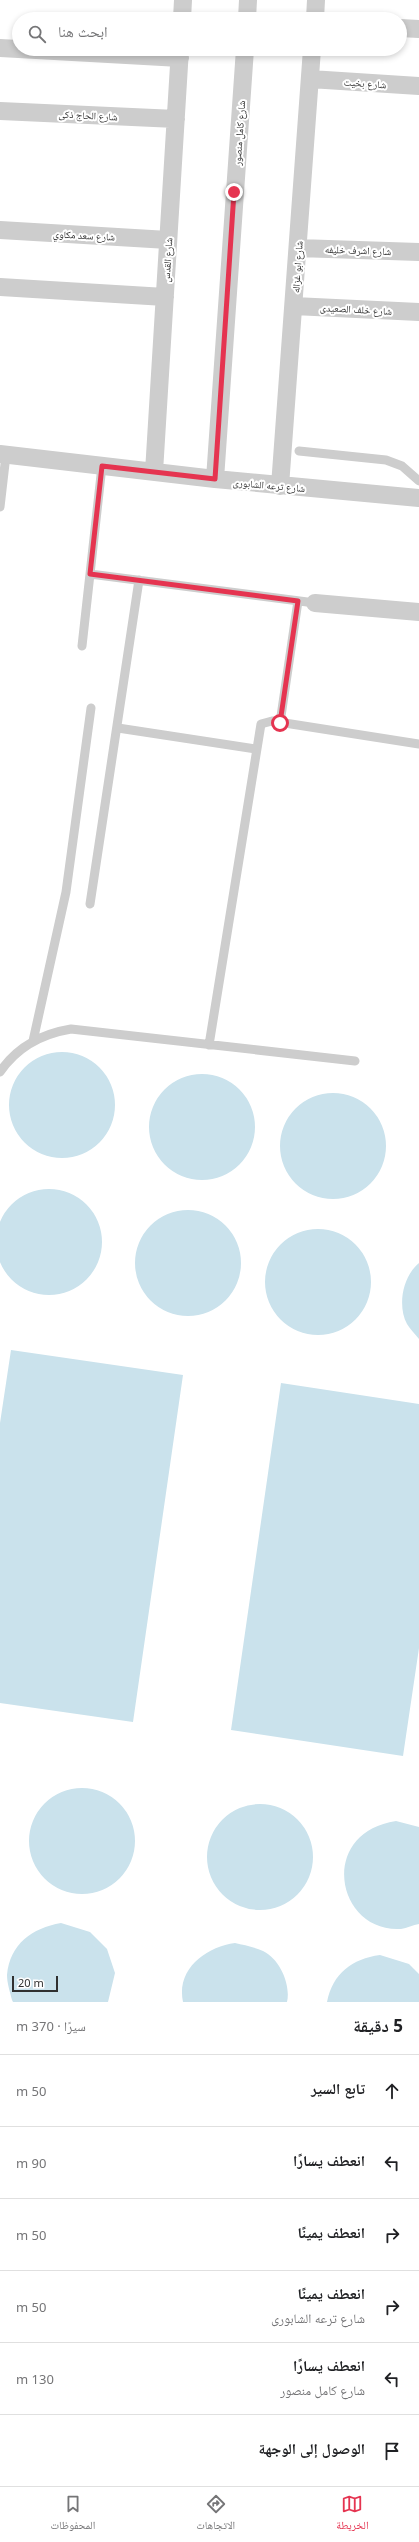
<!DOCTYPE html>
<html lang="ar">
<head>
<meta charset="utf-8">
<style>
  :root { --surface:#fff; --page:#f2f2f2; --text:#202124; --muted:#757577; --line:#e0e0e0; --accent:#e53450 }
  body { margin:0; font-family:"Noto Sans","Noto Naskh Arabic",sans-serif; background:var(--page); color:var(--text); direction:rtl }
  .scale { position:absolute; left:12px; bottom:10px; width:46px; box-sizing:border-box; padding-left:4px; border:2px solid #303030; border-top:0; font-size:11px; line-height:14px; white-space:nowrap; color:#303030; -webkit-text-stroke:3px #fff; paint-order:stroke }
  .stop { position:absolute; width:12px; height:12px; margin:-9px; border:3px solid #e53450; border-radius:50%; background:#fff }
  .stop.end { background:#e53450; border-color:#fff; box-shadow:0 1px 4px #0008 }
  .list { margin:0; padding:0; list-style:none }
  h2 { display:flex; justify-content:space-between; align-items:center; height:52px; margin:0; padding:0 16px; font-size:17px }
  h2 small { font-size:13px; font-weight:400; color:var(--muted) }
  .list li { display:grid; grid-template-columns:26px 1fr auto; gap:12px; align-items:center; box-sizing:border-box; height:72px; padding:0 16px; border-top:1px solid var(--line) }
  .list b { display:block; font-size:15px; white-space:nowrap }
  .list p { margin:0; font-size:13px; white-space:nowrap; color:var(--muted) }
  .list em { font-size:13px; font-style:normal; color:var(--muted) }
  .icon { flex:none; width:22px; height:22px; fill:none; stroke:currentColor; stroke-width:2; stroke-linecap:round; stroke-linejoin:round }
  .map { position:relative; flex:none; width:419px; height:2002px; overflow:hidden; direction:ltr }
  .search { position:absolute; background:var(--surface); box-shadow:0 2px 6px #0003; left:12px; right:12px; top:12px; height:44px; display:flex; align-items:center; gap:10px; box-sizing:border-box; padding:0 14px; border-radius:22px; color:var(--muted); font-size:15px }
  .sheet { height:484px; background:var(--surface) }
  nav { display:flex; justify-content:space-around; align-items:center; box-sizing:border-box; height:56px; border-top:1px solid var(--line); background:var(--surface); font-size:11px; color:var(--muted) }
  nav a { display:grid; justify-items:center; gap:2px }
  nav .on { color:var(--accent) }
  .map>svg:first-child { display:block }
  .water { fill:#cae2ec }
  .lines { fill:none; stroke-linecap:round; stroke-linejoin:round }
  .service { stroke:#cdcdcd; stroke-width:9 }
  .minor { stroke:#cdcdcd; stroke-width:18 }
  .route { stroke:#e53450; stroke-width:5 }
  .labels { text-anchor:middle; stroke-width:4; stroke-linejoin:round; paint-order:stroke }
  .street-label { font-size:10px; fill:#303030; stroke:#fff }
</style>
</head>
<body>
<div class="map">
<svg width="419" height="2002" viewBox="0 0 419 2002">
  <rect width="100%" height="100%" fill="#fff"/>
  <path class="water" d="M9 1105a53 53 0 1 1 106 0a53 53 0 1 1-106 0Z
    M149 1127a53 53 0 1 1 106 0a53 53 0 1 1-106 0Z
    M280 1146a53 53 0 1 1 106 0a53 53 0 1 1-106 0Z
    M-4 1242a53 53 0 1 1 106 0a53 53 0 1 1-106 0Z
    M135 1263a53 53 0 1 1 106 0a53 53 0 1 1-106 0Z
    M265 1282a53 53 0 1 1 106 0a53 53 0 1 1-106 0Z
    M419,1263V1339C415,1334 410,1329 407,1324C397,1305 403,1276 419,1263Z
    M11,1350L183,1375L133,1722L0,1703V1423Z
    M281,1383L419,1404V1648L403,1756L231,1730Z
    M29 1841a53 53 0 1 1 106 0a53 53 0 1 1-106 0Z
    M207 1857a53 53 0 1 1 106 0a53 53 0 1 1-106 0Z
    M396,1821L419,1827V1924C413,1925 407,1928 401,1929C336,1933 317,1833 396,1821Z
    M61,1923L90,1932L107,1949L115,1973L108,2002H13L12,2000C10,1992 7,1983 7,1975C10,1944 32,1928 61,1923Z
    M235,1943C244,1945 254,1947 263,1951C280,1959 291,1985 287,2002H183C176,1969 206,1947 235,1943Z
    M380,1955L409,1964L419,1974V2002H327C333,1973 352,1959 380,1955Z"/>
  <g class="lines">
    <path class="service" d="M299,451L386,460L402,466L419,481
      M0,507L6,455
      M90,574L315,603
      M82,646L102,466
      M280,723L298,601
      M118,728L256,749
      M90,904L139,580
      M33,1041L66,892L91,708
      M209,1045L261,724L272,721L419,744
      M0,1072C17,1047 41,1034 71,1029L355,1061"/>
    <path class="minor" d="M182,19L183,0
      M247,19L248,0
      M315,19L316,0
      M400,28L419,29
      M0,48L180,58
      M310,79L419,86
      M0,111L176,119
      M0,230L168,240
      M298,248L419,252
      M0,287L165,297
      M294,306L419,312
      M0,454L215,479L419,498
      M154,472L180,49
      M215,479L245,49
      M280,486L312,49
      M315,603L419,612"/>
  </g>
  <g class="lines">
    <path class="route" d="M234,192L215,479L102,466L90,574L298,601L280,723"/>
  </g>
  <g class="labels">
    <g class="street-label">
      <text transform="translate(365 83) rotate(4)" y="4">شارع بخيت</text>
      <text transform="translate(88 115) rotate(3)" y="4">شارع الحاج ذكى</text>
      <text transform="translate(239 133) rotate(-86)" y="4">شارع كامل منصور</text>
      <text transform="translate(84 235) rotate(3)" y="4">شارع سعد مكاوي</text>
      <text transform="translate(358 250) rotate(2)" y="4">شارع اشرف خليفه</text>
      <text transform="translate(167 260) rotate(-86)" y="4">شارع القدس</text>
      <text transform="translate(297 267) rotate(-86)" y="4">شارع ابو غزاله</text>
      <text transform="translate(356 309) rotate(3)" y="4">شارع خلف الصعيدى</text>
      <text transform="translate(269 485) rotate(5)" y="4">شارع ترعه الشابورى</text>
    </g>
  </g>
</svg>
<div class="scale">20 m</div>
<div class="stop" style="left:280px;top:723px"></div>
<div class="stop end" style="left:234px;top:192px"></div>
<div class="search"><svg class="icon" aria-label="search" viewBox="0 0 24 24"><circle cx="10" cy="10" r="6"/><path d="M15 15l6 6"/></svg>ابحث هنا</div>
</div>
<section class="sheet">
<h2>5 دقيقة<small>سيرًا · 370 m</small></h2>
<ul class="list">
<li><svg class="icon" aria-label="ahead" viewBox="0 0 24 24"><path d="M12 20V5M6 11l6-6 6 6"/></svg><div><b>تابع السير</b></div><em>50 m</em></li>
<li><svg class="icon" aria-label="left" viewBox="0 0 24 24"><path d="M17 20v-9H6M10 6l-5 5 5 5"/></svg><div><b>انعطف يسارًا</b></div><em>90 m</em></li>
<li><svg class="icon" aria-label="right" viewBox="0 0 24 24"><path d="M7 20v-9h11M14 6l5 5-5 5"/></svg><div><b>انعطف يمينًا</b></div><em>50 m</em></li>
<li><svg class="icon" aria-label="right" viewBox="0 0 24 24"><path d="M7 20v-9h11M14 6l5 5-5 5"/></svg><div><b>انعطف يمينًا</b><p>شارع ترعه الشابورى</p></div><em>50 m</em></li>
<li><svg class="icon" aria-label="left" viewBox="0 0 24 24"><path d="M17 20v-9H6M10 6l-5 5 5 5"/></svg><div><b>انعطف يسارًا</b><p>شارع كامل منصور</p></div><em>130 m</em></li>
<li><svg class="icon" aria-label="arrive" viewBox="0 0 24 24"><path d="M6 21V4h12l-3 4 3 4H6"/></svg><div><b>الوصول إلى الوجهة</b></div></li>
</ul>
</section>
<nav>
<a class="on"><svg class="icon" aria-label="map" viewBox="0 0 24 24"><path d="M3 6l6-2 6 2 6-2v14l-6 2-6-2-6 2zM9 4v14M15 6v14"/></svg>الخريطة</a>
<a><svg class="icon" aria-label="directions" viewBox="0 0 24 24"><path d="M12 3l9 9-9 9-9-9zM9 14v-3h6M13 9l2 2-2 2"/></svg>الاتجاهات</a>
<a><svg class="icon" aria-label="saved" viewBox="0 0 24 24"><path d="M7 4h10v16l-5-4-5 4z"/></svg>المحفوظات</a>
</nav>
</body>
</html>
